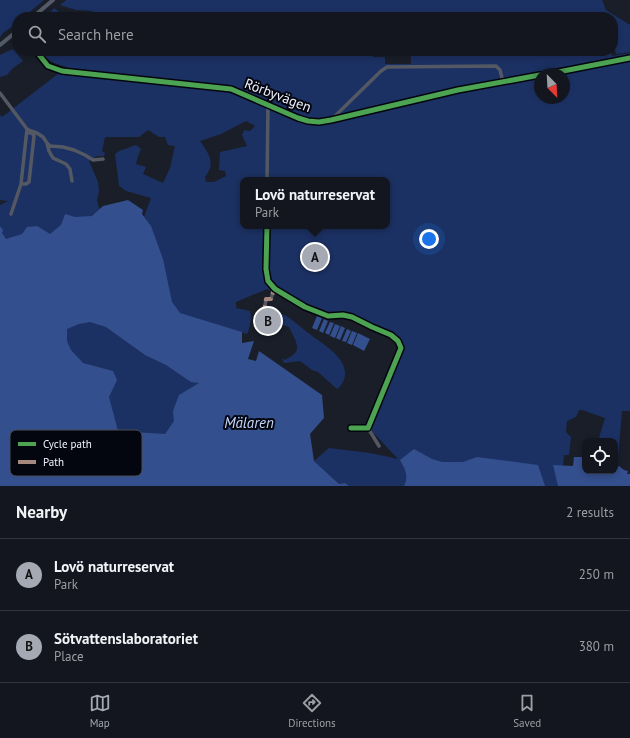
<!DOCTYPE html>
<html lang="en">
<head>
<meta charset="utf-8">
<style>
  :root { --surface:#13161f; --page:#20232c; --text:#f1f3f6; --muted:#9d9fa4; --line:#32353d; --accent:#a5a9b3 }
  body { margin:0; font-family:"PT Sans",sans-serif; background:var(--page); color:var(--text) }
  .controls { position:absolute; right:12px; bottom:12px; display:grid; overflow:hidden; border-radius:8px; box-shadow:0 2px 6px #0003 }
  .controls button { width:36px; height:36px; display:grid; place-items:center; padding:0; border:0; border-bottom:1px solid var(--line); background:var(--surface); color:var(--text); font:20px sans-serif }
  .compass { position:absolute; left:534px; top:68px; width:36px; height:36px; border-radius:50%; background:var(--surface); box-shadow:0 2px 6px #0003; rotate:156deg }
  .you { position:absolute; left:429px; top:239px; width:14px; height:14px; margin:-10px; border:3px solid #fff; border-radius:50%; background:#1a73e8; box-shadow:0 0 0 6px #1a73e833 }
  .badge { display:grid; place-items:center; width:26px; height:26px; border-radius:50%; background:var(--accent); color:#111; font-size:13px; font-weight:700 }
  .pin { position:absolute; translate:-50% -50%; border:2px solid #fff; box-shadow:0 1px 4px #0006 }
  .popup { position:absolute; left:240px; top:177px; width:150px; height:52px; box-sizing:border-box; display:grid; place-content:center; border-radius:8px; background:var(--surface); filter:drop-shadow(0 1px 3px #0005); font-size:13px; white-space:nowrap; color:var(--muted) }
  .popup b { font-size:15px; color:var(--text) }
  .popup::after { content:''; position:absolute; left:50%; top:100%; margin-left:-8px; border:8px solid transparent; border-top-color:var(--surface) }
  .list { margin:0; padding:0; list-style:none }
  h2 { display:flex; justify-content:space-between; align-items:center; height:52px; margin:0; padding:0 16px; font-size:17px }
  h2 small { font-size:13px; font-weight:400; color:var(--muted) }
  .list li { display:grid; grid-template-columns:26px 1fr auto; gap:12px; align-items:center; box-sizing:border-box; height:72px; padding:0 16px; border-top:1px solid var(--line) }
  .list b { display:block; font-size:15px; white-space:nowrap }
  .list p { margin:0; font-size:13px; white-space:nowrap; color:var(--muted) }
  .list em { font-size:13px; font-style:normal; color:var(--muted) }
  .icon { flex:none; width:22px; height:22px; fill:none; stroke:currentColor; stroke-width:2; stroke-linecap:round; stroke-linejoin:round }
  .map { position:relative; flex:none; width:630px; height:486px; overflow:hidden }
  .search { position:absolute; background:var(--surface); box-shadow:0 2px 6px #0003; left:12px; right:12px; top:12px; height:44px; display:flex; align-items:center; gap:10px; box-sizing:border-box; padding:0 14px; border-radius:16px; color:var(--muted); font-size:15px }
  .sheet { height:196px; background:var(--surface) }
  nav { display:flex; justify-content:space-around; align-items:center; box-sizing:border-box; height:56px; border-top:1px solid var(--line); background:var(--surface); font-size:11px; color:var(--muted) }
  nav a { display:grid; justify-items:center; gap:2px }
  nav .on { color:var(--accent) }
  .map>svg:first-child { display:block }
  .green { fill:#1c3163; fill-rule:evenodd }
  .water { fill:#344f8d; fill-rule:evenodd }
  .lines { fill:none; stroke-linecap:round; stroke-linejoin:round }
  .minor { stroke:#535863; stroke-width:3.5 }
  .major { stroke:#545a67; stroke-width:4 }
  .quiet { stroke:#a5887d; stroke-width:4; stroke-dasharray:8 4; stroke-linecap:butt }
  .cycleway-casing { stroke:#04060f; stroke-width:8 }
  .cycleway { stroke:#4ca352; stroke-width:5 }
  .labels { text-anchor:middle; stroke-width:4; stroke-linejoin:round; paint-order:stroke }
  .street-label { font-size:14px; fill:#f0f4fd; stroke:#04060f }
  .water-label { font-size:15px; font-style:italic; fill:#c4d7fe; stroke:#04060f }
  .key { fill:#04060f; stroke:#4b4d56; stroke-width:1 }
  .key-label { font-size:11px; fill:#f0f4fd }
</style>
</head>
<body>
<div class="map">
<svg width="630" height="486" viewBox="0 0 630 486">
  <rect width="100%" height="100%" fill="#191e29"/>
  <path class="green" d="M0,0H44L24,17H17V23L3,33L0,37Z
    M66,0H602L606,10L630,25V52L616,54L613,42V17H87L93,11L76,10L60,5Z
    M54,8L55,9L66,17H46Z
    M13,49L23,61L13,68L7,75L0,77V55Z
    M40,51H373V57H385V64H411V53H483V51H611L612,56L630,53V411H622L616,480L630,486H416L402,461C405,470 409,476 404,486H349L345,483L339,484L314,461L329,448L370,453L398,459L369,428L366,426L398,352V346L395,341L390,337L367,328L355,321L342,318H328L303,308L284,296L267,289L236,302V308L250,311C252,317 250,328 247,334L208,322L205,333L301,403L0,486V205L8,201L0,200V115L2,117L67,67C54,63 49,62 40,51ZM540,74H564V98H540ZM246,121L255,126L250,131L244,130L242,135L247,146L220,152L219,170L225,171L226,176L214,182H206L205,177C216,163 209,154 200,141L218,135H219ZM148,130L159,137H165L168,145L175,146L170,168L163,183L143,174L146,167L136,164L138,156L141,149L136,145L119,151L115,154L119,186L126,191L151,198L144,217L147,220L102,218L97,201L99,190L98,182L89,161L97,156H104L105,153L102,151L105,137H139ZM243,180H387V226H243ZM579,410H582L605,418L598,441H615V471H588V472L563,468L564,455H569L571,437L566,432L567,421L576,417Z
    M280,313C294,319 299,327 311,335C324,345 353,361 343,382C341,385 340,387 337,389L318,372L312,370L300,361L284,363L282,358L285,360C288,358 294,355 296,352C300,345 292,334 289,327L280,324L277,322L278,315Z"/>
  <path class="water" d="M128,200L143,210L142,214L151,226L163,259L172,302L180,313L242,332V343L254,341L248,359L256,361L259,351L322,395L324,418L310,434L314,461L339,484L345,483L349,486H0V226L3,230L2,233L6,239L22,234L27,227L37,226L50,234L61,225L65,214L75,217L92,216L103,206ZM90,322L106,327L145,355L166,365L191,382L199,383L179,395L173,411L174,421L165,434L118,431L109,397L117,380L113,371L83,363L71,350L67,341V329L79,324Z
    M317,316L322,318L317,330L312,328Z
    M324,319L328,321L323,333L319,331Z
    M330,322L334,323L329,335L325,333Z
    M335,324L340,326L335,338L330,336Z
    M341,326L345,328L340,340L336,338Z
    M347,329L351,331L346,342L342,341Z
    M352,331L357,333L352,345L347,343Z
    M358,333L370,339L364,351L353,345Z
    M414,449L432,459L442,462H463L477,457L538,465L545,486H404C409,476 405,469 400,460Z
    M574,457H582L585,458V471H615V468L619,466L624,470L628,471L627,474H630V486H558L553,465L573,466Z"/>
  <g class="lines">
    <path class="minor" d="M36,51L48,66L62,71L231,89L238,92L298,118L308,121L319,122L331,120L458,90L540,75
      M548,74L630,58
      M0,93L27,129L31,131L37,133L43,137L47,143L50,146L63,147L74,150L85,155L93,160L103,159
      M331,120L381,71L387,67L496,66L500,70L503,82
      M47,143L49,151L53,158L66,164L70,169L72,181
      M267,180L268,106
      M21,184H26L29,182L34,136L32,133H29
      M11,214L21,184L27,129
      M267,226L266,269L268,281L275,289L305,307L328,316L343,315L352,317L372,327L391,335L398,341L401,348L368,428H351
      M265,312H264L266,299H271L274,289
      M368,428L379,446"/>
    <path class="major" d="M33,17L53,0
      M0,45L17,31"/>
    <path class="quiet" d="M265,312H264L266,299H271L274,289"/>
    <defs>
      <path id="cycleway" d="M36,51L48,66L62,71L231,89L238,92L298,118L308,121L319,122L331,120L458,90L540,75
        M548,74L630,58
        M267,226L266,269L268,281L275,289L305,307L328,316L343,315L352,317L372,327L391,335L398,341L401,348L368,428H351"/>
    </defs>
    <use href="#cycleway" class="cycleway-casing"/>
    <use href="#cycleway" class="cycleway"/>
  </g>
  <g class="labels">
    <g class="street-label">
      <text transform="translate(278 95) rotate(21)" y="5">Rörbyvägen</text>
    </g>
    <g class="water-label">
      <text x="249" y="428">Mälaren</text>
    </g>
  </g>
  <rect x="10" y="430" width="132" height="46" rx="6" class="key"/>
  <rect x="18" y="442" width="18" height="4" fill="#4ca352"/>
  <rect x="18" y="460" width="18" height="4" fill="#a5887d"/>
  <g class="key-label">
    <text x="43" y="448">Cycle path</text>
    <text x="43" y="466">Path</text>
  </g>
</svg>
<div class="controls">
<button><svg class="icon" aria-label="locate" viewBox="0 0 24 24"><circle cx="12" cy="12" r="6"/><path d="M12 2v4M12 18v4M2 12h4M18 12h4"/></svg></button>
</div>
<svg class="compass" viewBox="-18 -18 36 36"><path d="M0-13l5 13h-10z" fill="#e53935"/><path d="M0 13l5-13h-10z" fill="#9d9fa4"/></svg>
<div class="you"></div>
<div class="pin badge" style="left:315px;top:257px">A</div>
<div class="popup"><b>Lovö naturreservat</b>Park</div>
<div class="pin badge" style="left:268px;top:321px">B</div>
<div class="search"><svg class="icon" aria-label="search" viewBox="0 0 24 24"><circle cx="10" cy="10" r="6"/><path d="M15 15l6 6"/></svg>Search here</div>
</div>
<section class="sheet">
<h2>Nearby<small>2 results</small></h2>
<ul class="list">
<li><span class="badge">A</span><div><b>Lovö naturreservat</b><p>Park</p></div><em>250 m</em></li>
<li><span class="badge">B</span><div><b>Sötvattenslaboratoriet</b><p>Place</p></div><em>380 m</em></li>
</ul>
</section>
<nav>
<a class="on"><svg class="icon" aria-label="map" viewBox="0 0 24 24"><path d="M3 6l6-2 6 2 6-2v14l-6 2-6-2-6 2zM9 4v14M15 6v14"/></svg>Map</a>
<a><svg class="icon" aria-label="directions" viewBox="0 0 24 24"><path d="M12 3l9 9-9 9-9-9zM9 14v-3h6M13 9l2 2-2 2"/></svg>Directions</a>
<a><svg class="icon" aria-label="saved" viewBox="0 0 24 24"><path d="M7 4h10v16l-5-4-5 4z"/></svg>Saved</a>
</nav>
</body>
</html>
